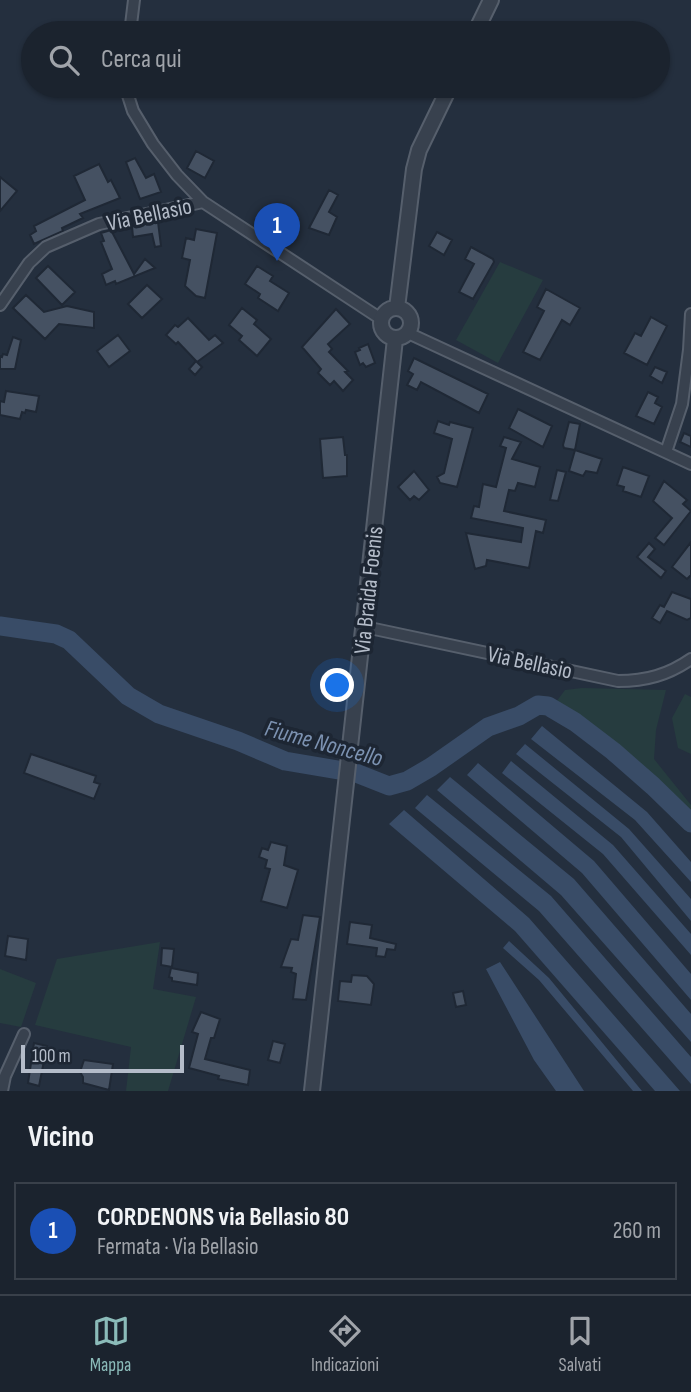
<!DOCTYPE html>
<html lang="it">
<head>
<meta charset="utf-8">
<style>
  :root { --surface:#1b232e; --page:#242b36; --text:#f1f3f6; --muted:#a0a4aa; --line:#39404a; --accent:#8bbbb9 }
  body { margin:0; font-family:"Sofia Sans Condensed",sans-serif; background:var(--page); color:var(--text) }
  .scale { position:absolute; left:21px; bottom:18px; width:163px; box-sizing:border-box; padding-left:7px; border:4px solid #b4bcc9; border-top:0; font-size:19px; line-height:24px; white-space:nowrap; color:#b4bcc9; -webkit-text-stroke:5px #1d2633; paint-order:stroke }
  .you { position:absolute; left:338px; top:686px; width:24px; height:24px; margin:-18px; border:5px solid #fff; border-radius:50%; background:#1a73e8; box-shadow:0 0 0 10px #1a73e833 }
  .badge { display:grid; place-items:center; width:46px; height:46px; border-radius:50%; background:var(--accent); color:#fff; font-size:23px; font-weight:700 }
  .pin { position:absolute; translate:-50% -58px; filter:drop-shadow(0 2px 4px #0008) }
  .pin::after { content:''; position:absolute; top:37px; width:24px; height:21px; background:inherit; clip-path:polygon(0 0,100% 0,50% 100%) }
  .list { margin:0; padding:0; list-style:none }
  h2 { display:flex; justify-content:space-between; align-items:center; height:91px; margin:0; padding:0 28px; font-size:30px }
  h2 small { font-size:23px; font-weight:400; color:var(--muted) }
  .list li { display:grid; grid-template-columns:46px 1fr auto; gap:21px; align-items:center; box-sizing:border-box; height:98px; margin:0 14px 14px; padding:0 14px; border:2px solid var(--line); border-radius:0px }
  .list b { display:block; font-size:26px; white-space:nowrap }
  .list p { margin:0; font-size:23px; white-space:nowrap; color:var(--muted) }
  .list em { font-size:23px; font-style:normal; color:var(--muted) }
  .icon { flex:none; width:38px; height:38px; fill:none; stroke:currentColor; stroke-width:2; stroke-linecap:round; stroke-linejoin:round }
  .map { position:relative; flex:none; width:691px; height:1091px; overflow:hidden }
  .search { position:absolute; background:var(--surface); box-shadow:0 2px 5px #0004; left:21px; right:21px; top:21px; height:77px; display:flex; align-items:center; gap:18px; box-sizing:border-box; padding:0 24px; border-radius:38px; color:var(--muted); font-size:26px }
  .sheet { height:203px; background:var(--surface) }
  nav { display:flex; justify-content:space-around; align-items:center; box-sizing:border-box; height:98px; border-top:2px solid var(--line); background:var(--surface); font-size:19px; color:var(--muted) }
  nav a { display:grid; justify-items:center; gap:4px }
  nav .on { color:var(--accent) }
  .map>svg:first-child { display:block }
  .green { fill:#263c3f }
  .water { fill:#394c67 }
  .lines { fill:none; stroke-linecap:round; stroke-linejoin:round }
  .river { stroke:#394c67; stroke-width:19 }
  .building { fill:#455162; stroke:#1f2835; stroke-width:2 }
  .minor-casing { stroke:#565f6c; stroke-width:14 }
  .tertiary-casing { stroke:#565f6c; stroke-width:18 }
  .minor { stroke:#38414e; stroke-width:10 }
  .tertiary { stroke:#38414e; stroke-width:14 }
  .labels { text-anchor:middle; stroke-width:7; stroke-linejoin:round; paint-order:stroke }
  .street-label { font-size:23px; fill:#b4bcc9; stroke:#1d2633 }
  .water-label { font-size:24px; font-style:italic; fill:#7c92b1; stroke:#1d2633 }
</style>
</head>
<body>
<div class="map">
<svg width="691" height="1091" viewBox="0 0 691 1091">
  <rect width="100%" height="100%" fill="#242f3e"/>
  <path class="green" d="M500,262L543,280L498,363L456,340Z
    M582,688L666,690L656,730L654,759L691,805V823L640,774L559,712L556,702L565,690Z
    M685,694L691,697V754L678,748L672,718Z
    M160,942L153,989L196,997L168,1091H126L131,1047L35,1025L57,959Z
    M0,969L36,983L21,1027L0,1023Z"/>
  <path class="water" d="M542,726L647,812L691,862V882L635,820L531,739Z
    M525,744L629,829L691,899V921L621,837L516,754Z
    M511,761L613,845L691,934V955L603,854L502,773Z
    M478,763L594,861L691,974V1000L582,873L467,775Z
    M450,777L574,879L691,1014V1042L561,895L437,790Z
    M427,795L551,896L691,1057V1084L539,911L415,808Z
    M404,810L529,918L680,1091H655L515,931L389,824Z
    M509,941L549,978L642,1091H633L539,980L503,948Z
    M500,962L584,1091H556L534,1060L486,969Z"/>
  <g class="lines">
    <path class="river" d="M0,626L56,634L69,640L128,696L159,714L238,741L285,761L356,773L389,786L407,781L431,767L488,727L519,716L538,705L548,706L575,722L613,751L653,786L691,823"/>
  </g>
  <path class="building" d="M196,151L214,161L205,178L187,168Z
    M135,158L146,178L154,174L161,192L140,199L126,162Z
    M99,164L108,182L111,180L120,198L80,214L83,218L62,228L63,231L34,244L30,235L36,231L34,226L85,200L74,176Z
    M0,177L17,191L0,211Z
    M329,190L338,195L329,212L337,217L329,235L309,228Z
    M158,222L161,246L155,247L152,234L133,237L132,226Z
    M196,229L217,233L205,298L196,296L185,286L190,260L182,258L186,238L194,240Z
    M111,230L134,274L145,259L155,268L116,284L115,281L106,285L102,274L112,269L101,242L104,241L101,233Z
    M437,232L452,240L444,255L429,246Z
    M471,247L493,259L494,262L473,299L459,292L474,264L465,259Z
    M48,266L75,292L62,305L36,278Z
    M257,266L273,276L270,281L289,293L278,311L258,298L260,294L245,284Z
    M147,285L162,299L142,318L128,304Z
    M546,289L580,308L570,325L562,320L540,360L523,352L544,311L537,307Z
    M26,295L44,312L67,306L94,312V328L59,324L45,339L13,308Z
    M242,308L257,320L254,324L271,339L257,356L239,340L242,336L229,325Z
    M336,309L350,324L328,344L332,349L329,352L348,371L345,372L353,380L343,391L334,381L330,385L318,373L321,369L302,347Z
    M651,317L667,326L647,365L624,353L635,333L641,336Z
    M188,318L209,340L215,335L223,343L197,362L202,367L195,375L189,369L196,361L197,362L178,342L176,344L166,335L175,325L178,327Z
    M118,335L130,351L109,367L97,351Z
    M13,337L21,340L15,369H0V356L2,357L3,354L7,355Z
    M368,344L375,363L366,367L363,363L360,365L355,352L360,350L359,348Z
    M414,358L488,394L479,413L421,382L417,390L407,385L413,374L408,371Z
    M655,367L667,372L662,383L650,376Z
    M6,391L39,396L36,412L26,410L25,413L22,412L20,419L0,415V401L4,402Z
    M648,392L658,397L655,403L662,407L654,424L636,416Z
    M518,409L552,426L543,447L509,428Z
    M438,421L449,425L450,422L473,428L457,487L440,483L437,477L444,473L452,439L434,433Z
    M569,422L580,424L575,450L564,448L563,445Z
    M684,433L691,436V447L680,442Z
    M343,437L345,455H347V476L323,478L320,439Z
    M504,437L521,442L512,459L540,467L535,487L518,483L515,491L509,490L504,511L546,520L543,533L536,531L529,568L487,560L486,566L475,569L466,533L521,542L523,528L471,518L474,506L479,507L483,484L496,487L506,448L500,446Z
    M575,450L602,459L597,473L586,471L583,476L569,471Z
    M623,467L649,476L641,497L623,491L624,487L617,485Z
    M557,470L566,472L558,501L550,500Z
    M414,471L429,490L419,500L414,496L410,500L398,487Z
    M664,481L687,500L683,504L691,511L664,545L655,538L672,518L653,501Z
    M691,542V575L687,579L672,567Z
    M649,543L655,549L648,557L666,571L661,578L637,557Z
    M672,592L691,599V618L687,620L667,611L660,623L652,618L660,605L664,607Z
    M31,754L96,776L94,782L100,784L94,799L24,773Z
    M271,842L287,846L284,865L298,870L287,908L261,901L270,869L265,868L267,860L259,857L262,848L268,850Z
    M303,915L320,917L306,1000L293,999L296,974L291,972L292,968L281,967L291,939L298,940Z
    M350,922L372,925L370,938L396,944L395,950L387,949L385,957L376,956L377,948L347,944Z
    M8,936L28,939L26,960L5,956Z
    M162,948L174,949L172,967L161,965Z
    M171,968L198,973L197,985L172,981V978L169,977Z
    M352,975L367,976L374,984L371,1005L338,1001L340,981L351,982Z
    M463,991L466,1005L456,1007L453,993Z
    M201,1012L220,1019L214,1038H211L205,1059L250,1070L248,1085L218,1079L219,1076L189,1068L198,1034L192,1032Z
    M273,1041L285,1044L280,1063L268,1060Z
    M34,1043L47,1046L39,1086L28,1083Z
    M84,1060L113,1064L109,1090L83,1083V1077L80,1072Z"/>
  <g class="lines">
    <defs>
      <path id="minor" d="M130,33L134,0
        M125,86L133,111L153,144L177,175L203,202L381,319
        M0,305L29,263L46,247L99,224L203,202
        M408,333L691,464
        M666,452L682,404L689,350L691,314
        M365,627L618,681C646,681 668,675 691,659
        M2,1091L5,1076L24,1034"/>
      <path id="tertiary" d="M475,33L491,0
        M381 323a15 15 0 1 1 30 0a15 15 0 1 1-30 0Z
        M397,308L414,169L419,150L450,86
        M312,1091L395,339"/>
    </defs>
    <use href="#minor" class="minor-casing"/>
    <use href="#tertiary" class="tertiary-casing"/>
    <use href="#minor" class="minor"/>
    <use href="#tertiary" class="tertiary"/>
  </g>
  <g class="labels">
    <g class="street-label">
      <text transform="translate(149 214) rotate(-12)" y="8">Via Bellasio</text>
      <text transform="translate(368 590) rotate(-84)" y="8">Via Braida Foenis</text>
      <text transform="translate(530 662) rotate(12)" y="8">Via Bellasio</text>
    </g>
    <g class="water-label">
      <text transform="translate(324 743) rotate(15)" y="8">Fiume Noncello</text>
    </g>
  </g>
</svg>
<div class="scale">100 m</div>
<div class="you"></div>
<div class="pin badge" style="left:277px;top:261px;background:#1a4fb4">1</div>
<div class="search"><svg class="icon" aria-label="search" viewBox="0 0 24 24"><circle cx="10" cy="10" r="6"/><path d="M15 15l6 6"/></svg>Cerca qui</div>
</div>
<section class="sheet">
<h2>Vicino<small></small></h2>
<ul class="list">
<li><span class="badge" style="background:#1a4fb4">1</span><div><b>CORDENONS via Bellasio 80</b><p>Fermata · Via Bellasio</p></div><em>260 m</em></li>
</ul>
</section>
<nav>
<a class="on"><svg class="icon" aria-label="map" viewBox="0 0 24 24"><path d="M3 6l6-2 6 2 6-2v14l-6 2-6-2-6 2zM9 4v14M15 6v14"/></svg>Mappa</a>
<a><svg class="icon" aria-label="directions" viewBox="0 0 24 24"><path d="M12 3l9 9-9 9-9-9zM9 14v-3h6M13 9l2 2-2 2"/></svg>Indicazioni</a>
<a><svg class="icon" aria-label="saved" viewBox="0 0 24 24"><path d="M7 4h10v16l-5-4-5 4z"/></svg>Salvati</a>
</nav>
</body>
</html>
